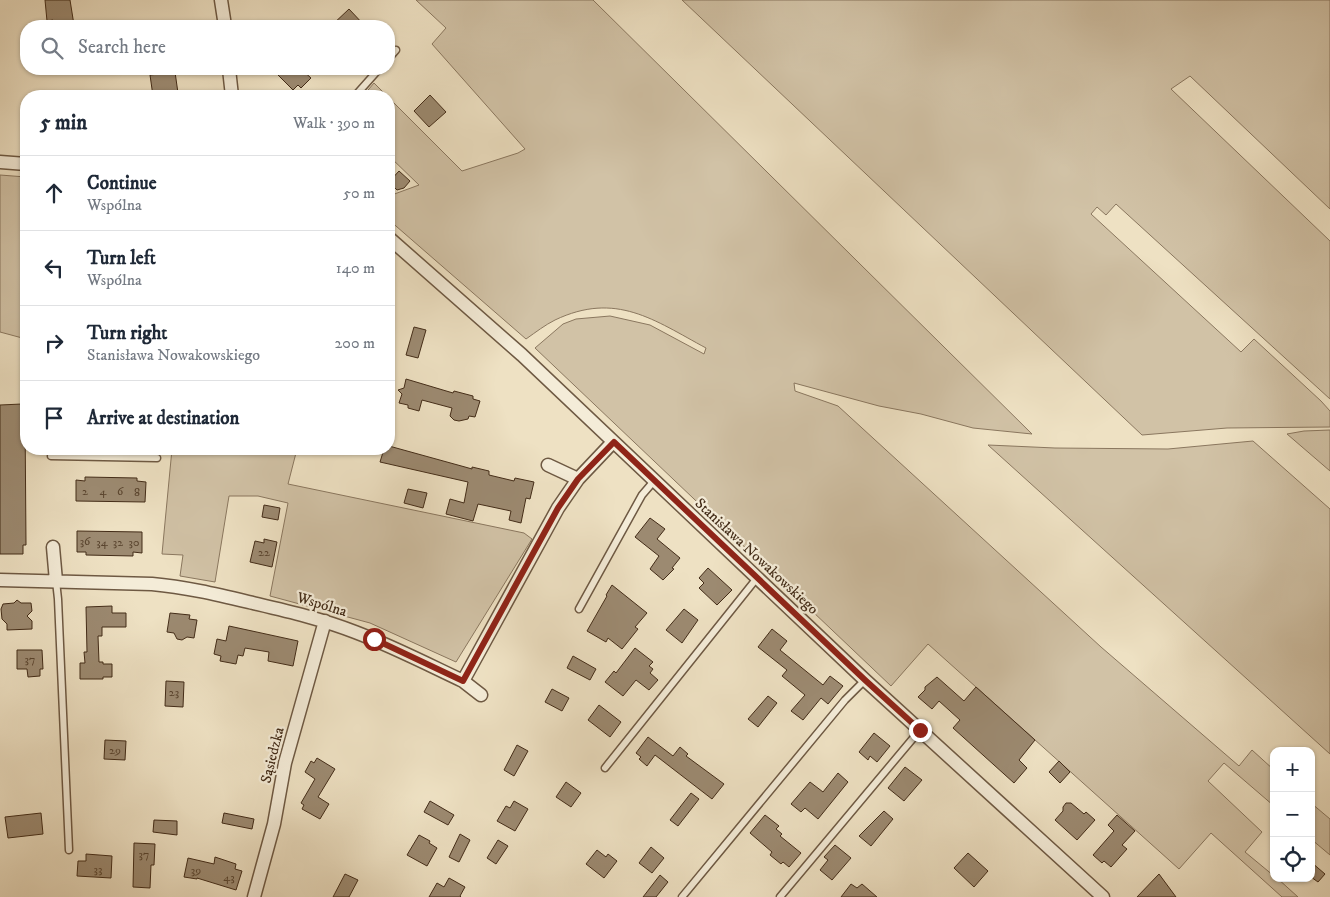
<!DOCTYPE html>
<html lang="en">
<head>
<meta charset="utf-8">
<style>
  :root { --surface:#fff; --page:#f6f6f7; --text:#1f2937; --muted:#747a83; --line:#e0e1e3 }
  body { margin:0; font-family:"IM FELL DW Pica",serif; background:var(--page); color:var(--text) }
  .controls { position:absolute; right:15px; bottom:15px; display:grid; overflow:hidden; border-radius:10px; box-shadow:0 1px 4px #0004 }
  .controls button { width:45px; height:45px; display:grid; place-items:center; padding:0; border:0; border-bottom:1px solid var(--line); background:var(--surface); color:var(--text); font:25px sans-serif }
  .stop { position:absolute; width:15px; height:15px; margin:-11px; border:4px solid #8f2418; border-radius:50%; background:#fff }
  .stop.end { background:#8f2418; border-color:#fff; box-shadow:0 1px 5px #0008 }
  .list { margin:0; padding:0; list-style:none }
  h2 { display:flex; justify-content:space-between; align-items:center; height:65px; margin:0; padding:0 20px; font-size:21px }
  h2 small { font-size:16px; font-weight:400; color:var(--muted) }
  .list li { display:grid; grid-template-columns:32px 1fr auto; gap:15px; align-items:center; box-sizing:border-box; height:75px; padding:0 20px; border-top:1px solid var(--line) }
  .list b { display:block; font-size:19px; white-space:nowrap }
  .list p { margin:0; font-size:16px; white-space:nowrap; color:var(--muted) }
  .list em { font-size:16px; font-style:normal; color:var(--muted) }
  .icon { flex:none; width:28px; height:28px; fill:none; stroke:currentColor; stroke-width:2; stroke-linecap:round; stroke-linejoin:round }
  .map { position:relative; flex:none; width:1330px; height:897px; overflow:hidden }
  .search { position:absolute; background:var(--surface); box-shadow:0 1px 4px #0004; left:20px; top:20px; width:375px; height:55px; display:flex; align-items:center; gap:12px; box-sizing:border-box; padding:0 18px; border-radius:20px; color:var(--muted); font-size:19px }
  .panel { position:absolute; background:var(--surface); box-shadow:0 1px 4px #0004; left:20px; top:90px; width:375px; height:365px; border-radius:20px }
  .map>svg:first-child { display:block }
  .green { fill:#d1c2a6; stroke:#8a775f }
  .building { fill:#9c8a71; stroke:#432c18 }
  .lines { fill:none; stroke-linecap:round; stroke-linejoin:round }
  .service-casing { stroke:#6e5943; stroke-width:9 }
  .minor-casing { stroke:#6e5943; stroke-width:15 }
  .service { stroke:#f4ecd8; stroke-width:6 }
  .minor { stroke:#f4ecd8; stroke-width:12 }
  .route { stroke:#8f2418; stroke-width:6 }
  .labels { text-anchor:middle; stroke-width:4.5; stroke-linejoin:round; paint-order:stroke }
  .number-label { font-size:12px; fill:#59442e }
  .street-label { font-size:15px; fill:#432c18; stroke:#f4ecd8 }
</style>
</head>
<body>
<div class="map">
<svg width="1330" height="897" viewBox="0 0 1330 897">
  <rect width="100%" height="100%" fill="#eee1c3"/>
  <filter id="stains"><feTurbulence type="fractalNoise" baseFrequency=".004" numOctaves="4"/><feColorMatrix values="0 0 0 0 .2 0 0 0 0 .09 0 0 0 0 .02 0 0 0 .5 -.17"/></filter>
  <radialGradient id="worn" r=".72"><stop offset=".6" stop-color="#630" stop-opacity="0"/><stop offset="1" stop-color="#630" stop-opacity=".3"/></radialGradient>
  <path class="green" d="M416,0H593L1032,434L973,428L921,414L879,406L794,383L795,391L838,406L1101,647L1239,766L1252,750L1274,770V806L1224,763L1208,781L1262,832L1245,852L1274,876V878H1277L1298,897H1282L1211,833L1179,869L928,644L891,686L535,348L563,324L576,319L610,316L650,325L704,354L706,348C654,320 616,291 555,320C545,325 536,332 526,339L389,220V196L419,185L389,156V98L462,171L518,153L525,149L432,44L446,28Z
    M682,0H1330V209L1190,76L1171,89L1330,241V399L1116,204L1106,215L1097,207L1091,214L1241,352L1254,339L1321,401L1330,411V427L1227,428L1142,435Z
    M374,83L387,96H363Z
    M0,175L26,177V339L0,332Z
    M1330,430V471L1287,434L1304,431Z
    M1253,441L1330,509V754L988,445L1055,448L1168,449Z
    M172,449H297L288,484L524,533L532,539L456,662L370,623L270,596L288,503L258,496H229L215,582L180,576L183,555L162,554Z
    M1311,803L1330,819V855L1311,839Z"/>
  <path class="building" d="M45,0H70L74,25L54,26L53,20L47,21Z
    M349,9L365,26H331Z
    M272,69H301L311,78L301,88L298,85L293,90Z
    M175,72L178,93L153,96L150,75Z
    M430,95L446,112L429,127L414,111Z
    M399,171L410,181L404,188L397,190L389,182Z
    M414,327L426,330L418,358L406,355Z
    M406,379L453,393L454,391L473,396V399L480,401L475,417L469,416L468,419L459,421L454,420L450,416L452,408L422,400L419,411L408,408V405L399,403L402,394L398,390L404,388Z
    M22,404V413H25L26,545H23V554H0V405Z
    M389,446L465,467L472,469V467L489,471V475L514,481L515,478L534,482L530,499L526,498L521,523L509,520L511,511L478,504L473,521L446,514L450,499L464,503L468,482L380,462L384,449H389Z
    M85,477L137,478V481L146,482L145,502L76,501V480L85,481Z
    M408,489L427,493L423,508L404,503Z
    M264,505L280,508L278,520L262,517Z
    M650,518L665,529L657,539L680,558L672,568L674,569L663,580L650,569L659,556L635,537Z
    M77,531L142,532V553L133,552V556L86,555V552H77Z
    M264,539L277,542L272,567L250,562L255,541L264,543Z
    M708,568L732,590L717,605L699,588L704,583L699,578Z
    M612,585L647,613L635,627L638,629L622,649L608,638L606,642L587,631L607,596L606,595Z
    M17,600L21,603H31L32,611L27,616L32,621V629L7,630V624L2,619L1,609L3,604L14,603Z
    M112,606V613H126V627H102V636H98L99,662H103V664H112V677H103V679H80V663H85L84,652H87L86,607Z
    M684,609L698,620L682,643L666,630Z
    M170,613L190,615L189,619L197,620L194,638L187,637L182,640L177,639L174,633L167,632Z
    M229,626L298,641L293,666L268,661L269,652L245,648L243,656L238,655L236,664L220,661L221,656L214,654L217,639L226,641Z
    M772,629L787,641L780,650L823,685L830,676L843,686L828,704L821,698L803,720L791,711L805,695L782,676L787,670L758,647Z
    M635,648L653,662L649,666L653,669L650,673L658,680L649,690L636,680L623,696L605,682L614,671L616,673Z
    M17,650H42L43,669H40V676L28,677L27,669H17Z
    M573,656L596,669L590,680L567,668Z
    M937,677L964,701L976,687L1035,740L1019,760L1027,768L1014,783L953,728L960,720L939,701L932,709L918,697L925,690V687Z
    M166,681L184,682L183,707L165,706Z
    M552,689L569,698L562,711L545,702Z
    M768,696L777,703L758,727L748,719Z
    M599,705L621,722L610,737L588,720Z
    M874,733L890,746L877,762L870,756L868,760L859,752Z
    M648,737L673,756L680,747L688,754L686,756L724,784L712,799L655,755L647,766L639,759L641,757L636,753Z
    M105,740L126,741L125,760L104,759Z
    M517,745L528,751L514,776L504,770Z
    M317,758L335,769L318,797L329,804L320,819L302,809L304,805L301,803L315,779L305,772L311,761L314,763Z
    M1059,761L1070,772L1060,783L1049,772Z
    M905,767L922,780L904,801L888,788Z
    M838,773L848,782L818,819L805,808L801,812L791,804L810,782L823,792Z
    M566,782L581,793L571,807L556,797Z
    M691,793L699,799L678,826L670,820Z
    M430,801L454,815L448,825L424,812Z
    M514,801L528,809L515,831L497,821L506,806L510,808Z
    M1066,803H1071L1084,814L1086,812L1095,820L1077,840L1055,820L1063,811V807Z
    M884,811L893,819L871,846L859,836Z
    M41,813L43,834L8,838L5,817Z
    M224,813L254,819L252,829L222,823Z
    M765,815L779,826L776,829L782,834L780,836L801,853L789,867L783,862L781,864L770,855L772,852L750,833Z
    M1117,815L1135,831L1122,845L1127,849L1111,867L1104,861L1102,863L1093,855L1114,831L1108,825Z
    M154,820L177,821V835L153,832Z
    M460,834L470,840L459,862L449,857Z
    M419,835L430,841L429,843L437,848L427,866L407,855Z
    M498,840L508,846L496,864L487,858Z
    M134,843L155,844L154,865H151L150,888L133,887Z
    M835,845L851,858L832,880L820,870L828,860L824,857Z
    M651,847L664,858L652,873L639,863Z
    M597,850L606,857L608,854L617,861L604,878L586,864Z
    M968,853L988,871L974,887L954,868Z
    M86,854L112,856L111,878L77,876L78,861H86Z
    M215,857L236,864L235,869L242,871L236,890L197,878V879L184,877L188,858L214,864Z
    M1311,862L1325,874L1318,882L1311,877Z
    M345,874L358,880L349,897H333Z
    M1159,874L1176,897H1137Z
    M660,875L668,882L656,897H643Z
    M449,878L465,887L460,896L461,897H429L437,883L444,887Z
    M851,884L857,888L862,884L877,897H841Z"/>
  <g class="lines">
    <defs>
      <path id="service" d="M389,58L396,50
        M355,96L379,69
        M51,456L157,458
        M56,581L58,599L69,850
        M579,609L642,495L654,481
        M605,768L757,578
        M682,897L845,700L865,680
        M780,897L920,730"/>
      <path id="minor" d="M221,0L225,26
        M229,69L232,96
        M0,162L26,164
        M389,238L522,355L865,680L1103,897
        M548,465L578,479
        M53,547L56,581
        M0,580L152,584C186,587 219,595 253,603C287,611 322,619 355,632C392,646 427,664 463,681L558,508L578,479L613,442
        M463,681L481,695
        M254,897L274,824L285,763L325,621"/>
    </defs>
    <use href="#service" class="service-casing"/>
    <use href="#minor" class="minor-casing"/>
    <use href="#service" class="service"/>
    <use href="#minor" class="minor"/>
  </g>
  <g class="lines">
    <path class="route" d="M374,639L463,681L558,508L578,479L614,442L865,680L920,730"/>
  </g>
  <g class="labels">
    <g class="number-label">
      <text x="85" y="495">2</text>
      <text x="103" y="495">4</text>
      <text x="120" y="495">6</text>
      <text x="137" y="496">8</text>
      <text x="85" y="545">36</text>
      <text x="102" y="546">34</text>
      <text x="118" y="546">32</text>
      <text x="134" y="546">30</text>
      <text x="264" y="556">22</text>
      <text x="30" y="663">37</text>
      <text x="174" y="696">23</text>
      <text x="115" y="754">29</text>
      <text x="144" y="858">37</text>
      <text x="98" y="873">33</text>
      <text x="196" y="874">39</text>
      <text x="229" y="881">43</text>
    </g>
    <g class="street-label">
      <text transform="translate(757 556) rotate(43)" y="5">Stanisława Nowakowskiego</text>
      <text transform="translate(322 604) rotate(17)" y="5">Wspólna</text>
      <text transform="translate(272 755) rotate(-76)" y="5">Sąsiedzka</text>
    </g>
  </g>
  <rect width="100%" height="100%" filter="url(#stains)"/>
  <rect width="100%" height="100%" fill="url(#worn)"/>
</svg>
<div class="controls">
<button>+</button>
<button>−</button>
<button><svg class="icon" aria-label="locate" viewBox="0 0 24 24"><circle cx="12" cy="12" r="6"/><path d="M12 2v4M12 18v4M2 12h4M18 12h4"/></svg></button>
</div>
<div class="stop" style="left:374px;top:639px"></div>
<div class="stop end" style="left:920px;top:730px"></div>
<div class="search"><svg class="icon" aria-label="search" viewBox="0 0 24 24"><circle cx="10" cy="10" r="6"/><path d="M15 15l6 6"/></svg>Search here</div>
<section class="panel">
<h2>5 min<small>Walk · 390 m</small></h2>
<ul class="list">
<li><svg class="icon" aria-label="ahead" viewBox="0 0 24 24"><path d="M12 20V5M6 11l6-6 6 6"/></svg><div><b>Continue</b><p>Wspólna</p></div><em>50 m</em></li>
<li><svg class="icon" aria-label="left" viewBox="0 0 24 24"><path d="M17 20v-9H6M10 6l-5 5 5 5"/></svg><div><b>Turn left</b><p>Wspólna</p></div><em>140 m</em></li>
<li><svg class="icon" aria-label="right" viewBox="0 0 24 24"><path d="M7 20v-9h11M14 6l5 5-5 5"/></svg><div><b>Turn right</b><p>Stanisława Nowakowskiego</p></div><em>200 m</em></li>
<li><svg class="icon" aria-label="arrive" viewBox="0 0 24 24"><path d="M6 21V4h12l-3 4 3 4H6"/></svg><div><b>Arrive at destination</b></div></li>
</ul>
</section>
</div>
</body>
</html>
